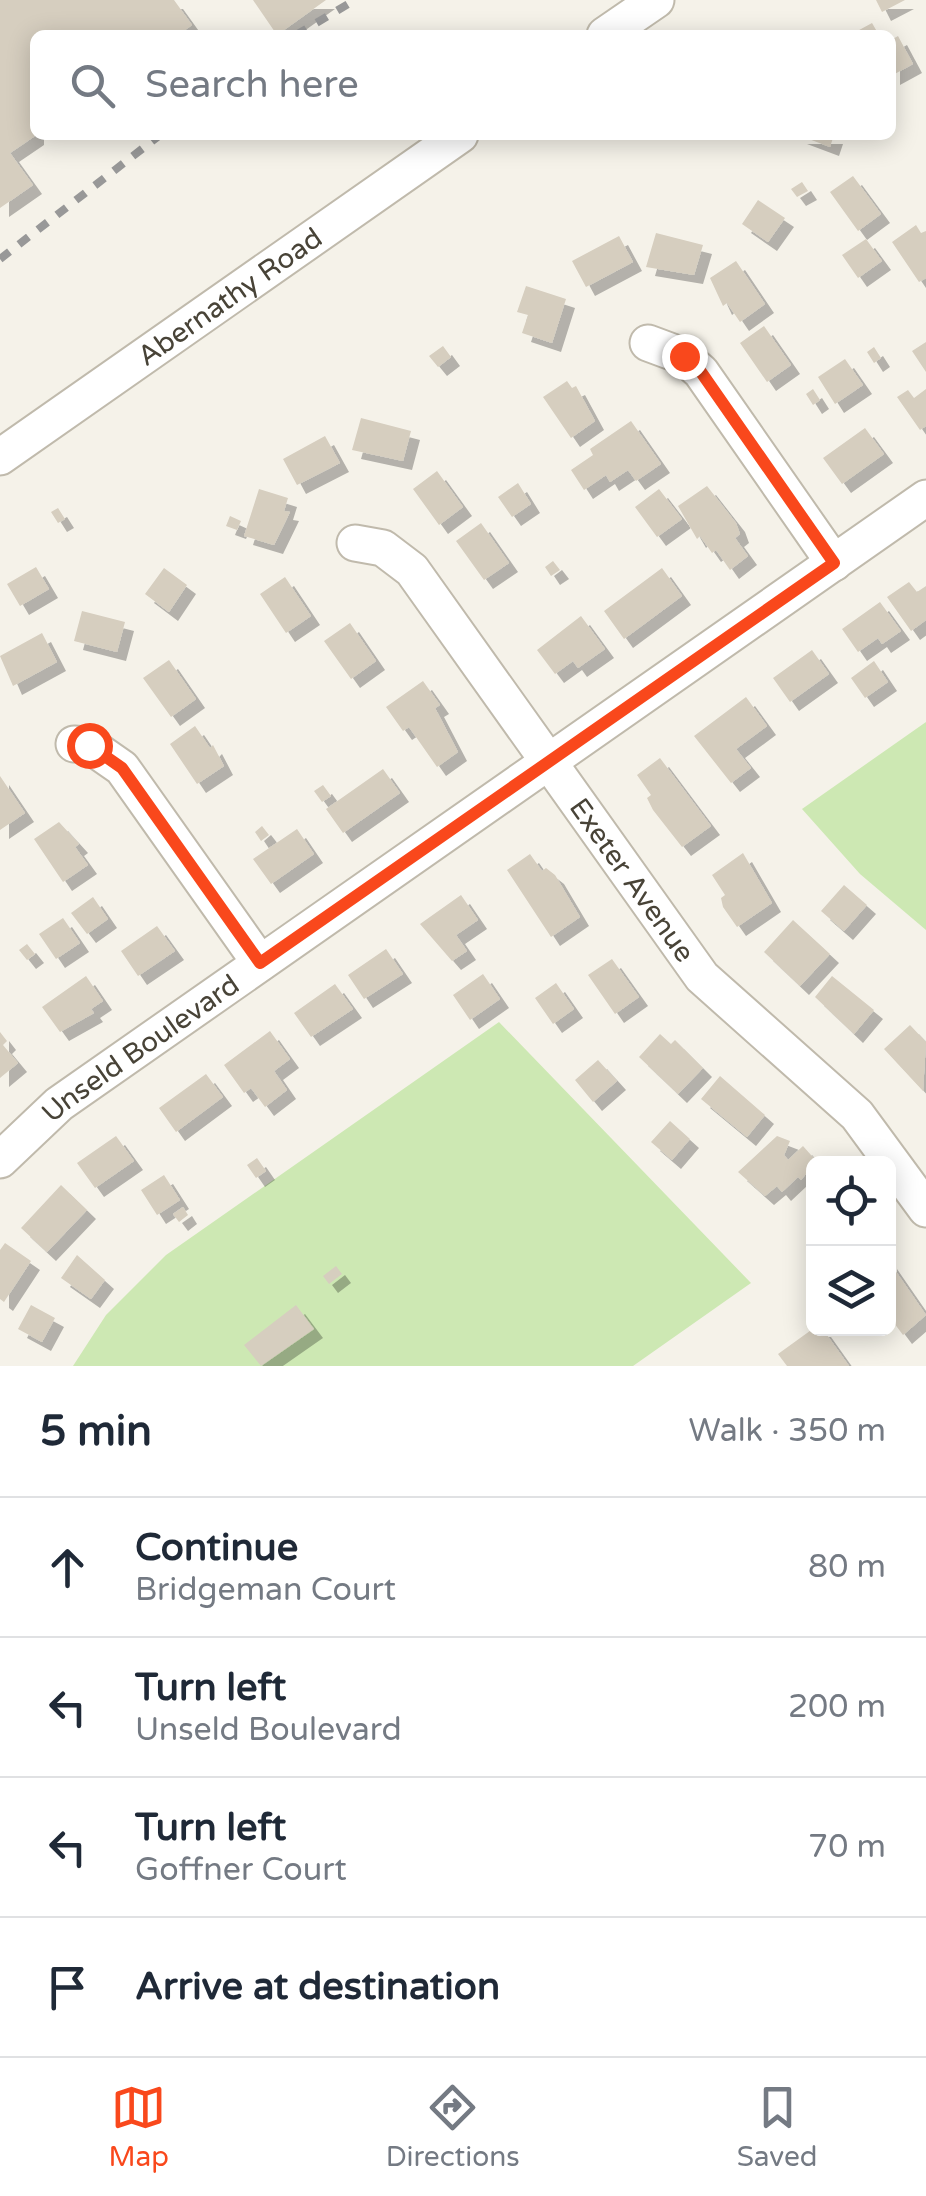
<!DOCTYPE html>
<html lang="en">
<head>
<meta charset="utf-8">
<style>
  :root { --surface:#fff; --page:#f2f2f3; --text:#1f2937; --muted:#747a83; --line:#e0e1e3; --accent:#f9481c }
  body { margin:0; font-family:"Varela Round",sans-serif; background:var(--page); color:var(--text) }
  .controls { position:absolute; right:30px; bottom:30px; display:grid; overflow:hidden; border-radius:15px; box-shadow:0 5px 25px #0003 }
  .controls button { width:90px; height:90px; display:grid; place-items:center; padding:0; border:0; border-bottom:2px solid var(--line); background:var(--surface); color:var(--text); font:50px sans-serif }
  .stop { position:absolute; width:30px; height:30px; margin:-22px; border:8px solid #f9481c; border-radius:50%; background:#fff }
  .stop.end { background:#f9481c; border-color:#fff; box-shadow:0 2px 10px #0008 }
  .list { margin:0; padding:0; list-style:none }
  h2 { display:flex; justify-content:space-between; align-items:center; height:130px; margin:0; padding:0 40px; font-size:42px }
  h2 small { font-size:32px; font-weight:400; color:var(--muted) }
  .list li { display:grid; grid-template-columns:65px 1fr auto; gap:30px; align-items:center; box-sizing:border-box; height:140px; padding:0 40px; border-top:2px solid var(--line) }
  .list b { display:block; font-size:38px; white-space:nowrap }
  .list p { margin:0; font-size:32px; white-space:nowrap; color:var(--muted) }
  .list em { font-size:32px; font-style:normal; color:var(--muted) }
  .icon { flex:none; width:55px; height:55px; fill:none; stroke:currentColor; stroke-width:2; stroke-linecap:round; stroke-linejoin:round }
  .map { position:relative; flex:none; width:926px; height:1366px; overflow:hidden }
  .search { position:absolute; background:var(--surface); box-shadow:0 5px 25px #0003; left:30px; right:30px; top:30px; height:110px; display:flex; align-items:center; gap:25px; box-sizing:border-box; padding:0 35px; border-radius:15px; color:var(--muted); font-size:38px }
  .sheet { height:690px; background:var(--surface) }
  nav { display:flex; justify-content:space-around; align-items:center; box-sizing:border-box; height:140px; border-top:2px solid var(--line); background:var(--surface); font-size:28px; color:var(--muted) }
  nav a { display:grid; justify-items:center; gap:5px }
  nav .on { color:var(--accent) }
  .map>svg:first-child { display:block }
  .green { fill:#cde8b3 }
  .building { fill:#d6cebf; filter:url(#shadow) }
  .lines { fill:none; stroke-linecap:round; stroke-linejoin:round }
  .minor-casing { stroke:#c0baac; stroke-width:39 }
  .minor { stroke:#fff; stroke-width:35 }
  .rail { stroke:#989898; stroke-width:8; stroke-dasharray:12 12; stroke-linecap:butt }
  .route { stroke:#f9481c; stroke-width:12 }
  .labels { text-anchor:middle; stroke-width:9; stroke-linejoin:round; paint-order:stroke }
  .street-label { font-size:28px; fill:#484337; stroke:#fff }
</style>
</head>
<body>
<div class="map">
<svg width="926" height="1366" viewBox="0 0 926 1366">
  <defs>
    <filter id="shadow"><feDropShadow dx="9" dy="9" stdDeviation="0" flood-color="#0004"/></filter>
  </defs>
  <rect width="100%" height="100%" fill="#f5f2e9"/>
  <path class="green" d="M926,722V930L860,874L802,809Z
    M499,1022L751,1283L633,1366H73L106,1315L166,1255Z"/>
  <path class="building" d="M0,0H174L192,25L178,35H35V136L10,153L33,185L0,208Z
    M253,0H326L277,35Z
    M876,0H905L882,12Z
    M872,23L879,35H850Z
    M898,36L913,64L891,76V40Z
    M798,135H834L830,147Z
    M853,176L881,214L858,231L830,192Z
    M802,182L808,191L797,197L791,189Z
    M758,200L785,218L768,242L742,224Z
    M916,225L921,233L926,231V278L919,282L892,242Z
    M656,233L703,245L694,275L646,267Z
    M619,236L633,262L586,287L572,261Z
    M866,239L882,261L858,278L842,255Z
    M736,261L765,304L740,322L727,303L723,306L710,278Z
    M526,286L566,299L552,343L522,333L528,315L517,312Z
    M764,326L791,365L767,382L740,343Z
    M926,342V372L912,351Z
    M443,346L451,357L438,367L429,356Z
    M874,347L881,358L874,363L867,352Z
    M845,359L863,385L835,404L818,377Z
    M567,381L572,388L576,386L595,421L571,438L543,397Z
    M813,389L820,400L813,405L806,394Z
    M926,389V426L920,430L897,397L908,390L914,398Z
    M361,418L411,431L403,461L352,450Z
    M631,421L661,464L636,481L628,470L610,482L606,475L584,490L571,470L593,455L590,449Z
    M865,428L884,454L842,484L823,458Z
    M325,436L340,463L297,485L283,459Z
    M437,471L463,507L439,525L413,489Z
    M518,483L531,504L512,517L498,497Z
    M707,486L736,523L740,534L735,538L748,556L730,570L716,550L712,553L700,536L697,539L678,506Z
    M259,489L288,498L284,511L290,512L274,545L244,536Z
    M659,489L682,519L657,537L635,507Z
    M58,508L65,519L58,523L51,512Z
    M230,516L241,521L237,530L226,526Z
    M481,523L509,563L484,580L456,541Z
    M553,561L560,570L551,576L545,567Z
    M36,567L49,589L20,606L7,584Z
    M164,568L187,585L169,612L145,594Z
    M662,568L682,596L624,639L604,611Z
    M285,577L311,616L286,633L260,594Z
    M909,582L917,592L926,586V620L911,631L887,597Z
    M880,602L901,631L882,644L878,638L858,652L842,629Z
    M82,611L125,622L117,652L74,641Z
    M581,616L605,649L578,668L573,661L555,674L537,650Z
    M350,623L376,661L351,679L324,641Z
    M42,633L57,662L13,686L0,656Z
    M812,650L829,674L790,702L773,678Z
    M169,660L196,699L171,717L143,678Z
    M874,661L888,682L865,698L851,678Z
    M423,681L440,705L435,708L458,752L437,767L409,727L403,731L386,707Z
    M746,697L767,726L736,749L751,768L731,783L694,736Z
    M195,726L210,748L213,745L224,766L197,784L170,744Z
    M660,758L711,826L682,847L653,810L647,798L651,795L637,775Z
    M383,769L400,793L343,833L326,809Z
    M0,776L25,813L0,830Z
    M323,785L331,796L322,802L314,791Z
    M59,822L79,844L75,847L88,865L63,882L34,839Z
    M262,826L269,835L261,841L255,832Z
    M297,829L314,854L271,884L253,859Z
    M743,853L772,903L737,927L723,907L721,898L725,895L712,875Z
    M530,854L542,871L546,868L555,875L580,917L551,937L507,870Z
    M844,885L867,905L844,931L821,911Z
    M461,895L478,920L456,935L467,951L452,961L420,924Z
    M93,897L108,919L87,934L71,913Z
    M63,918L80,943L56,959L39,934Z
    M793,920L830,954L800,986L764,952Z
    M157,926L175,951L138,976L121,951Z
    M27,944L35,954L27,960L19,950Z
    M386,949L403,974L364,999L348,975Z
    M612,959L639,997L615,1014L588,975Z
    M483,974L500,999L470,1020L453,995Z
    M86,976L103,1001L91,1009L94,1013L60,1032L42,1007Z
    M832,976L874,1010L854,1034L815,997Z
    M556,983L574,1009L553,1024L535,998Z
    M335,984L353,1009L311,1037L294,1013Z
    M910,1025L926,1042L923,1091L884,1049Z
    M270,1031L290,1059L274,1071L287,1090L265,1107L251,1088L244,1093L224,1065Z
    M0,1032L7,1041L3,1045L18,1063L0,1078Z
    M660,1034L671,1044L675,1040L703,1068L678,1094L639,1057Z
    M598,1060L617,1081L593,1102L575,1080Z
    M206,1074L223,1097L176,1132L159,1108Z
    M720,1076L765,1115L747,1137L701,1099Z
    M670,1121L690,1139L672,1160L651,1142Z
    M116,1136L134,1161L95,1188L77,1163Z
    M777,1136L790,1141L784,1155L788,1160L803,1146L819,1164H814L801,1180L798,1177L782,1192L777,1186L765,1196L738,1172Z
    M257,1158L266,1171L256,1178L247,1165Z
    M164,1175L180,1200L157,1215L141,1190Z
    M61,1185L87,1210L47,1252L21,1228Z
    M183,1207L188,1215L179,1222L173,1214Z
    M5,1243L31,1261L4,1302L0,1299V1250Z
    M77,1255L105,1280L91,1299L61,1278Z
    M888,1260L926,1315L903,1335L888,1315Z
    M336,1266L342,1274L329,1284L323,1276Z
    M31,1305L55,1318L42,1342L18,1329Z
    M296,1305L314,1329L261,1366L244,1345Z
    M814,1328H822L849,1366H787L778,1354Z"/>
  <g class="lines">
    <defs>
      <g id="minor">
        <path d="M605,35L656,0"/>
        <path d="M648,343L683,356L701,372L834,563"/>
        <path id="s1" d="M0,457L460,135"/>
        <path id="s2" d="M355,543L383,548L412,570L702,977L857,1115L926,1209"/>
        <path d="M74,744L89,745L122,768L260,963"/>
        <path id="s3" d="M0,1160L59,1104L926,498"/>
      </g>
    </defs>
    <use href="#minor" class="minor-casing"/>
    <use href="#minor" class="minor"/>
    <path class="rail" d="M296,35L355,0
      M0,259L160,135"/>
  </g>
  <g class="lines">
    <path class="route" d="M89,745L122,768L260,963L834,563L701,372L684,356"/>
  </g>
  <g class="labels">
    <g class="street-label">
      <text dy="10" stroke="none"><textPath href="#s1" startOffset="280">Abernathy Road</textPath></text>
      <text dy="10" stroke="none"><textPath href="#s2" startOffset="445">Exeter Avenue</textPath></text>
      <text dy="10" stroke="none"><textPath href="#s3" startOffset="180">Unseld Boulevard</textPath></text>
    </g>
  </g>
</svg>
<div class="controls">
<button><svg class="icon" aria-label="locate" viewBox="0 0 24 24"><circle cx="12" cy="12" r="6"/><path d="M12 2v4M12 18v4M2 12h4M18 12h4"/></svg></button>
<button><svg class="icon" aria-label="layers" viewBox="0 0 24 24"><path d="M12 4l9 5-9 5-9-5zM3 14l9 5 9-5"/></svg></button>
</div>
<div class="stop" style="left:89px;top:745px"></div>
<div class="stop end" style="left:684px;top:356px"></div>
<div class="search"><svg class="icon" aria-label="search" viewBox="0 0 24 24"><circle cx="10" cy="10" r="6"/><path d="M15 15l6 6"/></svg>Search here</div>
</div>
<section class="sheet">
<h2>5 min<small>Walk · 350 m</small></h2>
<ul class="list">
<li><svg class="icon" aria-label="ahead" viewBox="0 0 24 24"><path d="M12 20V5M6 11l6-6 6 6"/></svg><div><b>Continue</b><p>Bridgeman Court</p></div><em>80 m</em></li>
<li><svg class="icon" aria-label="left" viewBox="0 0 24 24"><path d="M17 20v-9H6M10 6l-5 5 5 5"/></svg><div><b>Turn left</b><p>Unseld Boulevard</p></div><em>200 m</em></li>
<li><svg class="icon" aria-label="left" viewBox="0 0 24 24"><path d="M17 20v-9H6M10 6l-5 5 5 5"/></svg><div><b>Turn left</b><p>Goffner Court</p></div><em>70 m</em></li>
<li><svg class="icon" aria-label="arrive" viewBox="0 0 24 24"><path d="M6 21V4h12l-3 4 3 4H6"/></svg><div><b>Arrive at destination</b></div></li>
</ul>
</section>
<nav>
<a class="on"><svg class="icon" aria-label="map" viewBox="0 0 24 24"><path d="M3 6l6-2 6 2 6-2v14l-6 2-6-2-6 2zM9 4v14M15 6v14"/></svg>Map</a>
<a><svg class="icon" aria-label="directions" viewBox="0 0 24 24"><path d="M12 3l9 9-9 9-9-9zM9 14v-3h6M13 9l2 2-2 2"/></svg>Directions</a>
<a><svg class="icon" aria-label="saved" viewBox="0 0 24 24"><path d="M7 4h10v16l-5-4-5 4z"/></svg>Saved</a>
</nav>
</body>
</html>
